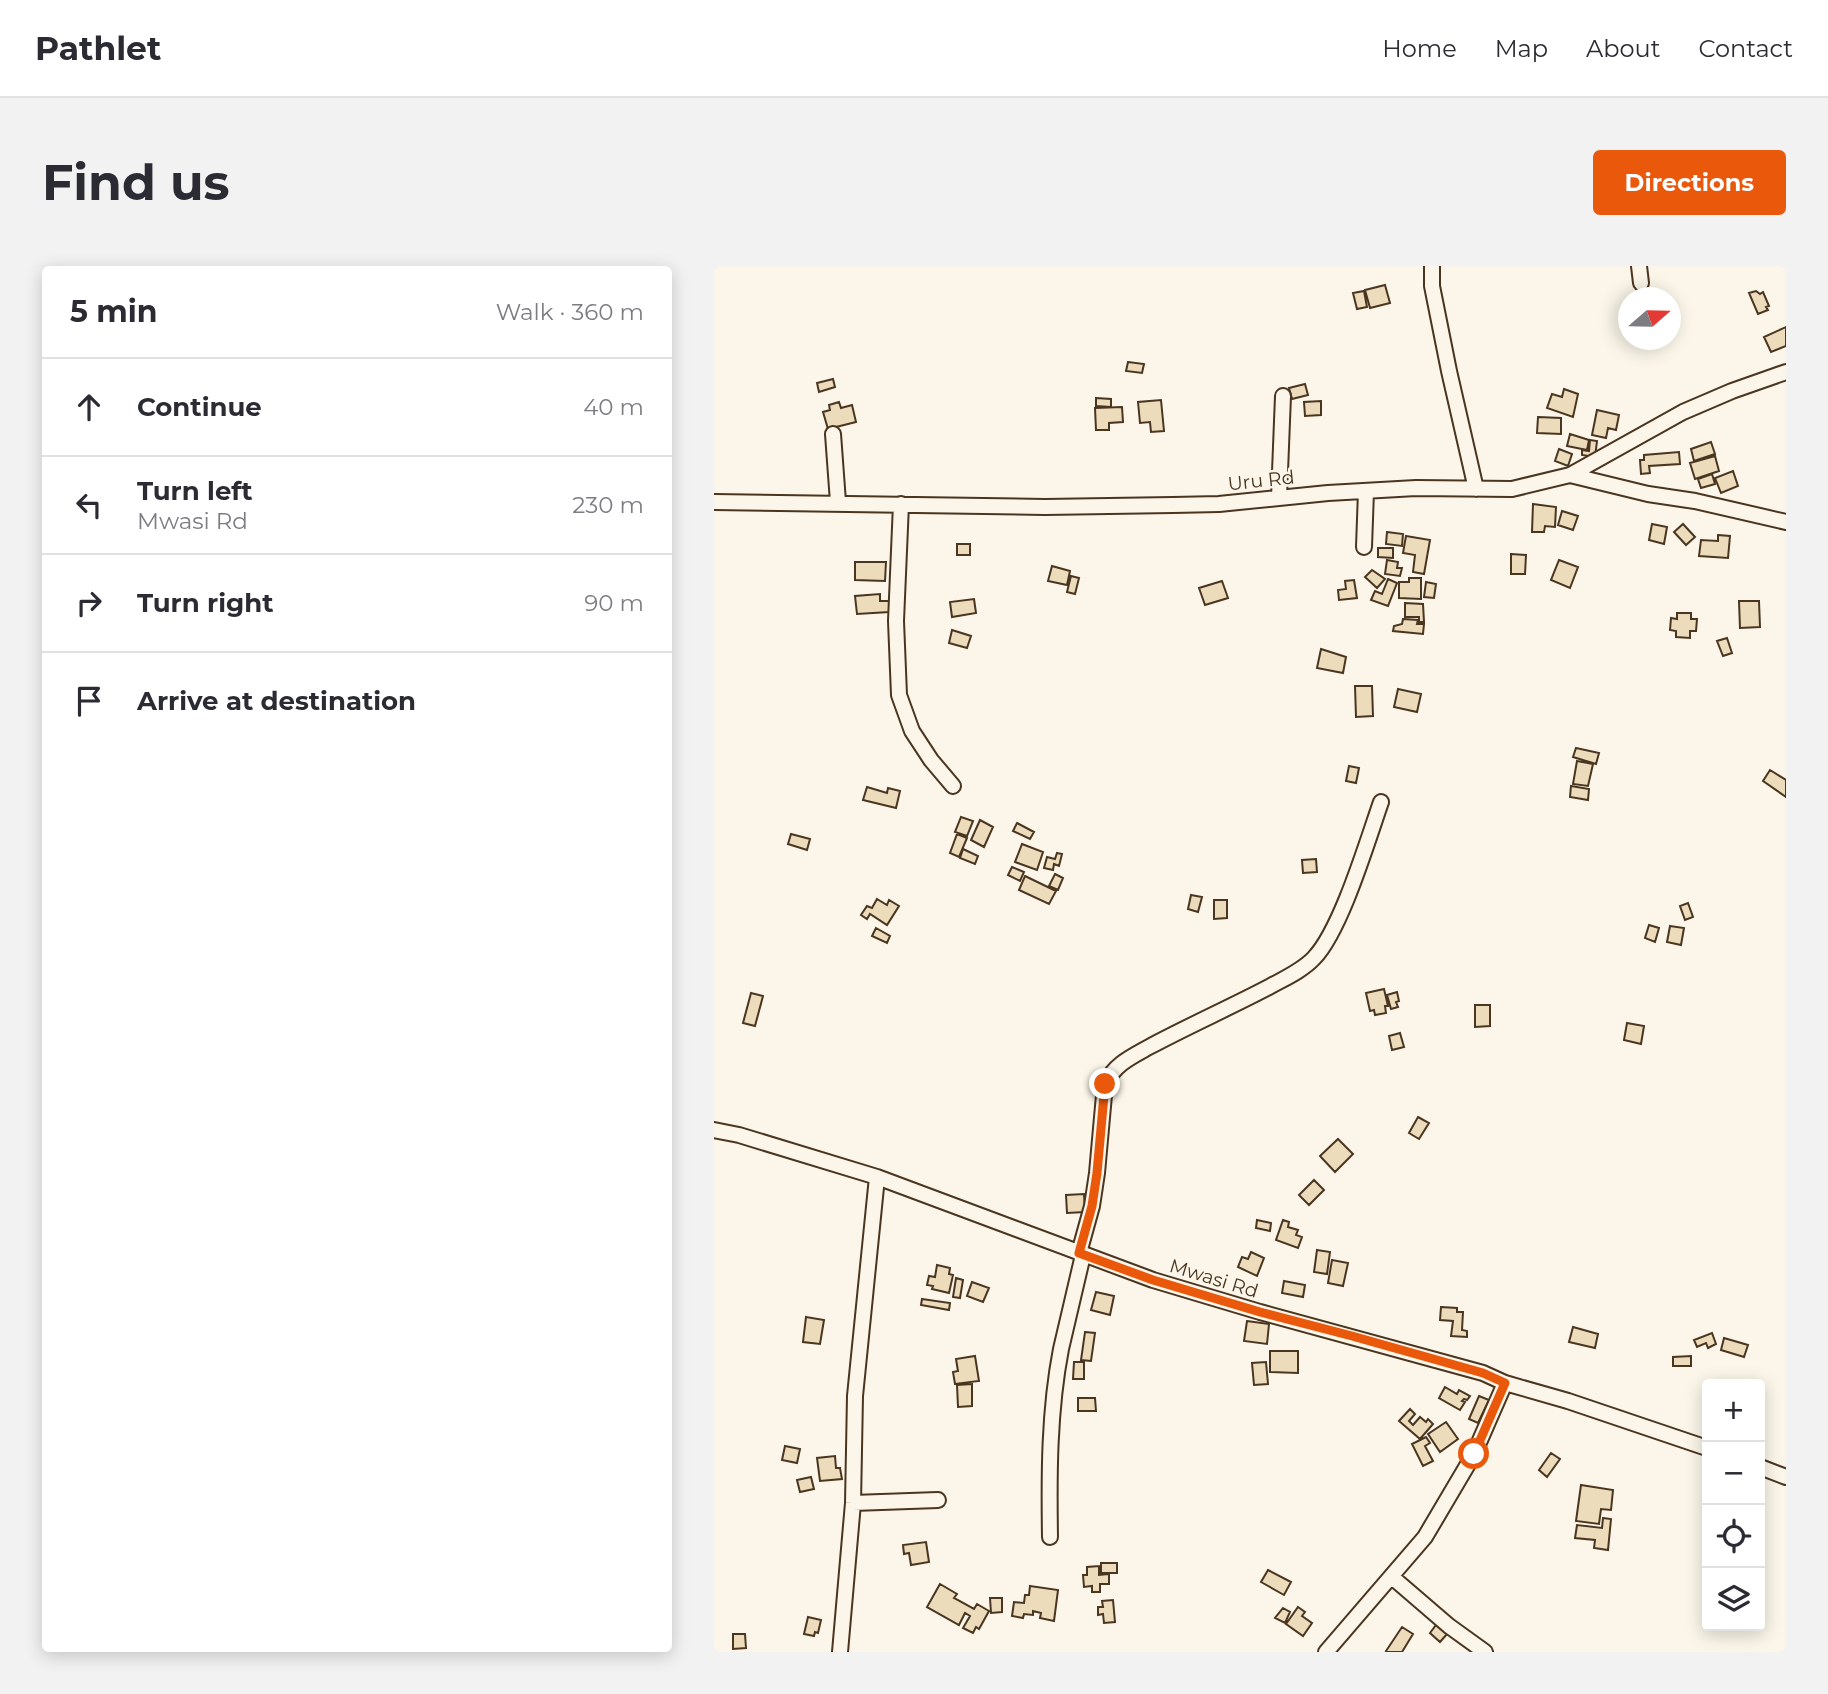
<!DOCTYPE html>
<html lang="en">
<head>
<meta charset="utf-8">
<style>
  :root { --surface:#fff; --page:#f2f2f3; --text:#2b2b33; --muted:#7c7c81; --line:#e1e1e2; --accent:#ea580c }
  body { margin:0; font-family:Montserrat,sans-serif; background:var(--page); color:var(--text) }
  .controls { position:absolute; right:21px; bottom:21px; display:grid; overflow:hidden; border-radius:7px; box-shadow:0 4px 18px #0003 }
  .controls button { width:63px; height:63px; display:grid; place-items:center; padding:0; border:0; border-bottom:2px solid var(--line); background:var(--surface); color:var(--text); font:35px sans-serif }
  .compass { position:absolute; left:904px; top:21px; width:63px; height:63px; border-radius:50%; background:var(--surface); box-shadow:0 4px 18px #0003; rotate:70deg }
  .stop { position:absolute; width:21px; height:21px; margin:-16px; border:5px solid #ea580c; border-radius:50%; background:#fff }
  .stop.end { background:#ea580c; border-color:#fff; box-shadow:0 2px 7px #0008 }
  .list { margin:0; padding:0; list-style:none }
  h2 { display:flex; justify-content:space-between; align-items:center; height:91px; margin:0; padding:0 28px; font-size:30px }
  h2 small { font-size:23px; font-weight:400; color:var(--muted) }
  .list li { display:grid; grid-template-columns:46px 1fr auto; gap:21px; align-items:center; box-sizing:border-box; height:98px; padding:0 28px; border-top:2px solid var(--line) }
  .list b { display:block; font-size:26px; white-space:nowrap }
  .list p { margin:0; font-size:23px; white-space:nowrap; color:var(--muted) }
  .list em { font-size:23px; font-style:normal; color:var(--muted) }
  .icon { flex:none; width:38px; height:38px; fill:none; stroke:currentColor; stroke-width:2; stroke-linecap:round; stroke-linejoin:round }
  .map { position:relative; flex:none; width:1072px; height:1386px; overflow:hidden; border-radius:7px }
  header { display:flex; align-items:center; gap:42px; box-sizing:border-box; height:98px; padding:0 35px; background:var(--surface); border-bottom:2px solid var(--line) }
  header strong { font-size:33px }
  nav { display:flex; gap:38px; margin-inline-start:auto; font-size:24px }
  .intro { display:flex; align-items:center; justify-content:space-between; box-sizing:border-box; height:168px; padding:0 42px }
  h1 { margin:0; font-size:49px }
  .button { padding:18px 32px; border-radius:7px; background:var(--accent); color:#fff; font-size:24px; font-weight:700 }
  main { display:flex; gap:42px; padding:0 42px }
  aside { flex:1; background:var(--surface); border-radius:7px; box-shadow:0 4px 18px #0003 }
  .map>svg:first-child { display:block }
  .building { fill:#ecdcbc; stroke:#4a3520; stroke-width:2 }
  .lines { fill:none; stroke-linecap:round; stroke-linejoin:round }
  .minor-casing { stroke:#4a3520; stroke-width:18 }
  .minor { stroke:#fbf6e9; stroke-width:14 }
  .route { stroke:#ea580c; stroke-width:9 }
  .labels { text-anchor:middle; stroke-width:5; stroke-linejoin:round; paint-order:stroke }
  .street-label { font-size:19px; fill:#4a3520; stroke:#fbf6e9 }
</style>
</head>
<body>
<header>
<strong>Pathlet</strong>
<nav><a>Home</a><a>Map</a><a>About</a><a>Contact</a></nav>
</header>
<div class="intro"><h1>Find us</h1><a class="button">Directions</a></div>
<main>
<aside>
<h2>5 min<small>Walk · 360 m</small></h2>
<ul class="list">
<li><svg class="icon" aria-label="ahead" viewBox="0 0 24 24"><path d="M12 20V5M6 11l6-6 6 6"/></svg><div><b>Continue</b></div><em>40 m</em></li>
<li><svg class="icon" aria-label="left" viewBox="0 0 24 24"><path d="M17 20v-9H6M10 6l-5 5 5 5"/></svg><div><b>Turn left</b><p>Mwasi Rd</p></div><em>230 m</em></li>
<li><svg class="icon" aria-label="right" viewBox="0 0 24 24"><path d="M7 20v-9h11M14 6l5 5-5 5"/></svg><div><b>Turn right</b></div><em>90 m</em></li>
<li><svg class="icon" aria-label="arrive" viewBox="0 0 24 24"><path d="M6 21V4h12l-3 4 3 4H6"/></svg><div><b>Arrive at destination</b></div></li>
</ul>
</aside>
<div class="map">
<svg width="1072" height="1386" viewBox="0 0 1072 1386">
  <rect width="100%" height="100%" fill="#fbf6e9"/>
  <path class="building" d="M671,19L676,37L656,42L651,24Z
    M650,25L653,41L643,43L639,27Z
    M1042,25L1046,28L1049,26L1055,40L1052,41L1054,44L1044,48L1035,27Z
    M1072,61V80L1057,86L1050,71Z
    M414,96L430,98L428,107L412,105Z
    M119,113L121,121L105,126L103,117Z
    M591,118L594,129L578,133L575,122Z
    M850,123L864,128L859,151L833,142L838,128L848,131Z
    M382,132L397,133V141L382,140Z
    M447,134L450,165L437,166L436,156L426,157L424,136Z
    M607,135V149L591,150L590,136Z
    M125,136L127,142L138,139L142,156L114,163L109,146L116,144L115,139Z
    M408,141L409,156L395,157V164H382L381,142Z
    M883,144L905,149L902,164L894,162L892,172L878,169Z
    M824,151L847,152V168L823,167Z
    M856,168L875,174L873,184L853,180Z
    M876,174L883,175L881,191L868,189V184L875,185Z
    M997,176L1001,188L980,195L977,183Z
    M845,183L858,188L854,200L841,195Z
    M965,186L966,198L935,200L936,207L927,208L926,194H930V189Z
    M1001,190L1005,205L981,213L976,197Z
    M1019,205L1024,220L1007,227L1001,212Z
    M998,208L1001,218L987,222L984,213Z
    M819,238L842,241L841,261L831,260L830,266H818Z
    M848,245L864,250L859,264L844,259Z
    M938,258L953,261L950,278L935,274Z
    M969,258L981,271L972,279L960,266Z
    M673,266L689,268L688,280L672,278Z
    M1004,269L1016,270L1014,292L985,290L987,274L1004,275Z
    M692,270L716,274L710,308L699,306L701,289L689,287Z
    M243,278H256V289H243Z
    M664,282H679V292L664,291Z
    M797,288L812,289L811,308H797Z
    M673,294L684,296L683,302H688L686,310L671,308Z
    M845,294L864,301L856,322L837,314Z
    M141,296H172L171,315L141,314Z
    M338,300L356,305L353,319L334,315Z
    M658,304L671,313L663,322L651,311Z
    M357,310L365,312L361,328L353,326Z
    M695,312H707V333L685,332V316H695Z
    M674,313L683,317L674,340L657,334L661,325L668,328Z
    M640,314L643,332L625,334L624,324L632,323L631,315Z
    M508,315L514,332L491,339L485,322Z
    M712,316L722,318L720,332L710,331Z
    M166,328V335H175V346L143,348L141,330Z
    M260,333L262,347L238,351L236,336Z
    M1025,335H1045L1046,361L1026,362Z
    M691,337L709,338L710,356H705V351H691Z
    M963,347H977V353H983L982,365H976V372L962,371V365L956,364L957,352L963,353Z
    M689,353L704,354L703,358H710L709,368L679,365L680,360L688,358Z
    M238,364L257,370L253,382L235,377Z
    M1013,372L1018,387L1009,390L1003,375Z
    M607,383L632,391L629,407L603,402Z
    M641,420H658L659,450L642,451Z
    M684,423L707,428L703,446L680,441Z
    M862,482L885,487L882,498L859,491Z
    M863,495L879,498L874,520L859,518Z
    M635,500L645,502L642,517L632,515Z
    M1056,504L1072,514V531L1049,515Z
    M857,520L875,523L874,534L856,531Z
    M153,521L173,527L174,522L186,525L182,542L149,534Z
    M247,551L259,555L253,570L241,566Z
    M266,554L279,561L270,581L257,574Z
    M303,557L320,566L316,573L299,565Z
    M77,568L96,573L93,584L74,578Z
    M243,568L253,572L245,591L236,587Z
    M308,578L329,586L323,604L301,596Z
    M249,583L264,590L261,598L246,592Z
    M343,587L348,588L345,600L340,598L339,604L330,602L333,591L341,593Z
    M602,593L603,606L589,607L588,594Z
    M298,601L310,606L306,615L294,609Z
    M341,608L349,612L344,624L335,620Z
    M311,610L342,625L335,638L305,624Z
    M477,629L488,631L484,646L474,643Z
    M163,633L173,639L175,634L185,640L173,659L156,648L153,653L147,649L153,640L158,642Z
    M500,634H513V652L500,653Z
    M974,637L979,651L971,654L966,640Z
    M935,659L945,662L941,676L931,672Z
    M956,660L970,662L967,679L953,676Z
    M162,662L176,670L173,677L158,670Z
    M670,723L674,740H671L672,747L661,749L660,744L656,745L652,727Z
    M683,726L685,735L682,736L684,741L677,743L673,729Z
    M37,727L49,730L41,760L29,757Z
    M761,739H776V760L761,761Z
    M913,757L930,760L927,778L910,774Z
    M686,767L690,781L678,784L675,770Z
    M704,851L715,857L705,873L695,867Z
    M624,873L639,888L621,906L606,890Z
    M600,914L610,924L595,939L585,929Z
    M370,928L371,946L353,947L352,929Z
    M543,954L557,957L556,965L542,962Z
    M569,954L575,956L574,961L584,964L582,969L588,971L584,982L562,974Z
    M603,984L616,986L613,1008L600,1006Z
    M537,986L550,992L543,1010L524,1001L528,991L534,993Z
    M618,994L634,997L629,1020L614,1017Z
    M223,999L236,1002L235,1008L239,1009L235,1027L218,1023L219,1020L213,1019L215,1010L221,1011Z
    M242,1012L249,1014L246,1032L239,1031Z
    M570,1015L591,1019L589,1031L568,1027Z
    M258,1016L275,1022L269,1036L253,1030Z
    M382,1026L400,1030L396,1049L377,1044Z
    M208,1033L236,1037L235,1044L207,1039Z
    M727,1041L743,1042V1046H749L748,1064L753,1065V1071L737,1070L739,1055L726,1054Z
    M92,1051L110,1054L106,1078L89,1076Z
    M533,1055L555,1058L553,1078L530,1075Z
    M859,1061L884,1068L881,1082L855,1076Z
    M371,1066L381,1067L377,1095L367,1094Z
    M998,1067L1002,1078L994,1082L992,1077L983,1081L980,1074Z
    M1010,1072L1034,1079L1030,1091L1007,1084Z
    M556,1085H584V1107L556,1106Z
    M261,1090L265,1115L241,1118L239,1106L244,1105L242,1093Z
    M977,1090V1100H959V1091Z
    M360,1096H370V1113H359Z
    M552,1096L554,1118L540,1119L538,1097Z
    M258,1118V1140L244,1141L243,1119Z
    M731,1121L743,1128L745,1124L756,1130L753,1134L750,1133L748,1135L751,1136L746,1144L725,1132Z
    M765,1130L775,1134L764,1157L755,1153Z
    M364,1132H381L382,1145H364Z
    M696,1143L701,1148L695,1155L699,1159L706,1151L712,1156L714,1153L719,1158L706,1173L685,1155Z
    M732,1156L744,1173L726,1186L714,1168Z
    M712,1171L716,1177L711,1180L719,1195L709,1200L698,1178Z
    M71,1180L86,1183L83,1197L68,1194Z
    M837,1187L846,1193L833,1211L825,1204Z
    M121,1190L122,1202H126L128,1213L106,1215L103,1192Z
    M97,1211L100,1223L86,1226L83,1214Z
    M867,1219L899,1224L897,1244L887,1243L885,1258L862,1255Z
    M889,1252L897,1253L894,1284L880,1282L881,1274L861,1272L863,1259L888,1262Z
    M212,1276L215,1296L197,1299L195,1287L190,1288L189,1279Z
    M387,1297H403V1307H387Z
    M385,1300V1309L395,1308V1318H386V1326H378V1320L370,1321L369,1309H373V1301Z
    M554,1304L577,1316L570,1329L547,1316Z
    M226,1318L243,1328L240,1332L260,1343L263,1338L275,1345L265,1363L262,1361L259,1367L249,1362L256,1350L251,1347L245,1359L213,1341Z
    M316,1320L344,1324L340,1355L326,1352L327,1347L319,1345V1349L310,1348L309,1352L298,1350L300,1336L310,1337L311,1329H315Z
    M276,1332H288V1346L277,1347Z
    M399,1334L401,1356L390,1357L389,1348L384,1349V1341H389L388,1335Z
    M584,1341L591,1346L588,1350L598,1357L589,1370L572,1358Z
    M569,1342L576,1346L571,1357L561,1352Z
    M94,1351L107,1354L104,1367L101,1366L100,1370L90,1368Z
    M722,1359L733,1368L726,1376L716,1367Z
    M688,1361L699,1368L688,1386H674L672,1385Z
    M19,1368H31L32,1382L19,1383Z"/>
  <g class="lines">
    <defs>
      <path id="minor" d="M718,0V20L735,105L762,223
        M925,0L927,17
        M119,168L124,236
        M856,209L934,228L981,235L1072,256
        M565,231L569,130
        M0,236L331,241L459,239L505,238L614,227L702,222L798,223L856,209L969,146L1018,125L1072,106
        M187,238L182,355L185,429L198,465L217,494L239,520
        M650,281L652,225
        M0,864L25,869L163,911L439,1014L546,1046L769,1107L791,1117L854,1135L993,1182
        M365,987L378,940L383,907L391,818C401,798 417,791 435,781C474,760 515,742 555,721C569,713 588,705 600,692C627,664 653,576 667,536
        M1046,1201L1072,1211
        M139,1237L224,1234
        M336,1271C335,1209 335,1145 347,1083C354,1052 362,1020 369,989
        M678,1311L735,1360L771,1386
        M126,1386L139,1237L141,1130L163,911
        M612,1386L711,1271L760,1188L791,1117"/>
    </defs>
    <use href="#minor" class="minor-casing"/>
    <use href="#minor" class="minor"/>
  </g>
  <g class="lines">
    <path class="route" d="M391,818L383,907L378,940L365,987L439,1014L546,1046L638,1070L769,1107L791,1117L760,1188"/>
  </g>
  <g class="labels">
    <g class="street-label">
      <text transform="translate(547 214) rotate(-6)" y="7">Uru Rd</text>
      <text transform="translate(500 1012) rotate(17)" y="7">Mwasi Rd</text>
    </g>
  </g>
</svg>
<div class="controls">
<button>+</button>
<button>−</button>
<button><svg class="icon" aria-label="locate" viewBox="0 0 24 24"><circle cx="12" cy="12" r="6"/><path d="M12 2v4M12 18v4M2 12h4M18 12h4"/></svg></button>
<button><svg class="icon" aria-label="layers" viewBox="0 0 24 24"><path d="M12 4l9 5-9 5-9-5zM3 14l9 5 9-5"/></svg></button>
</div>
<svg class="compass" viewBox="-18 -18 36 36"><path d="M0-13l5 13h-10z" fill="#e53935"/><path d="M0 13l5-13h-10z" fill="#7c7c81"/></svg>
<div class="stop" style="left:760px;top:1188px"></div>
<div class="stop end" style="left:391px;top:818px"></div>
</div>
</main>
</body>
</html>
